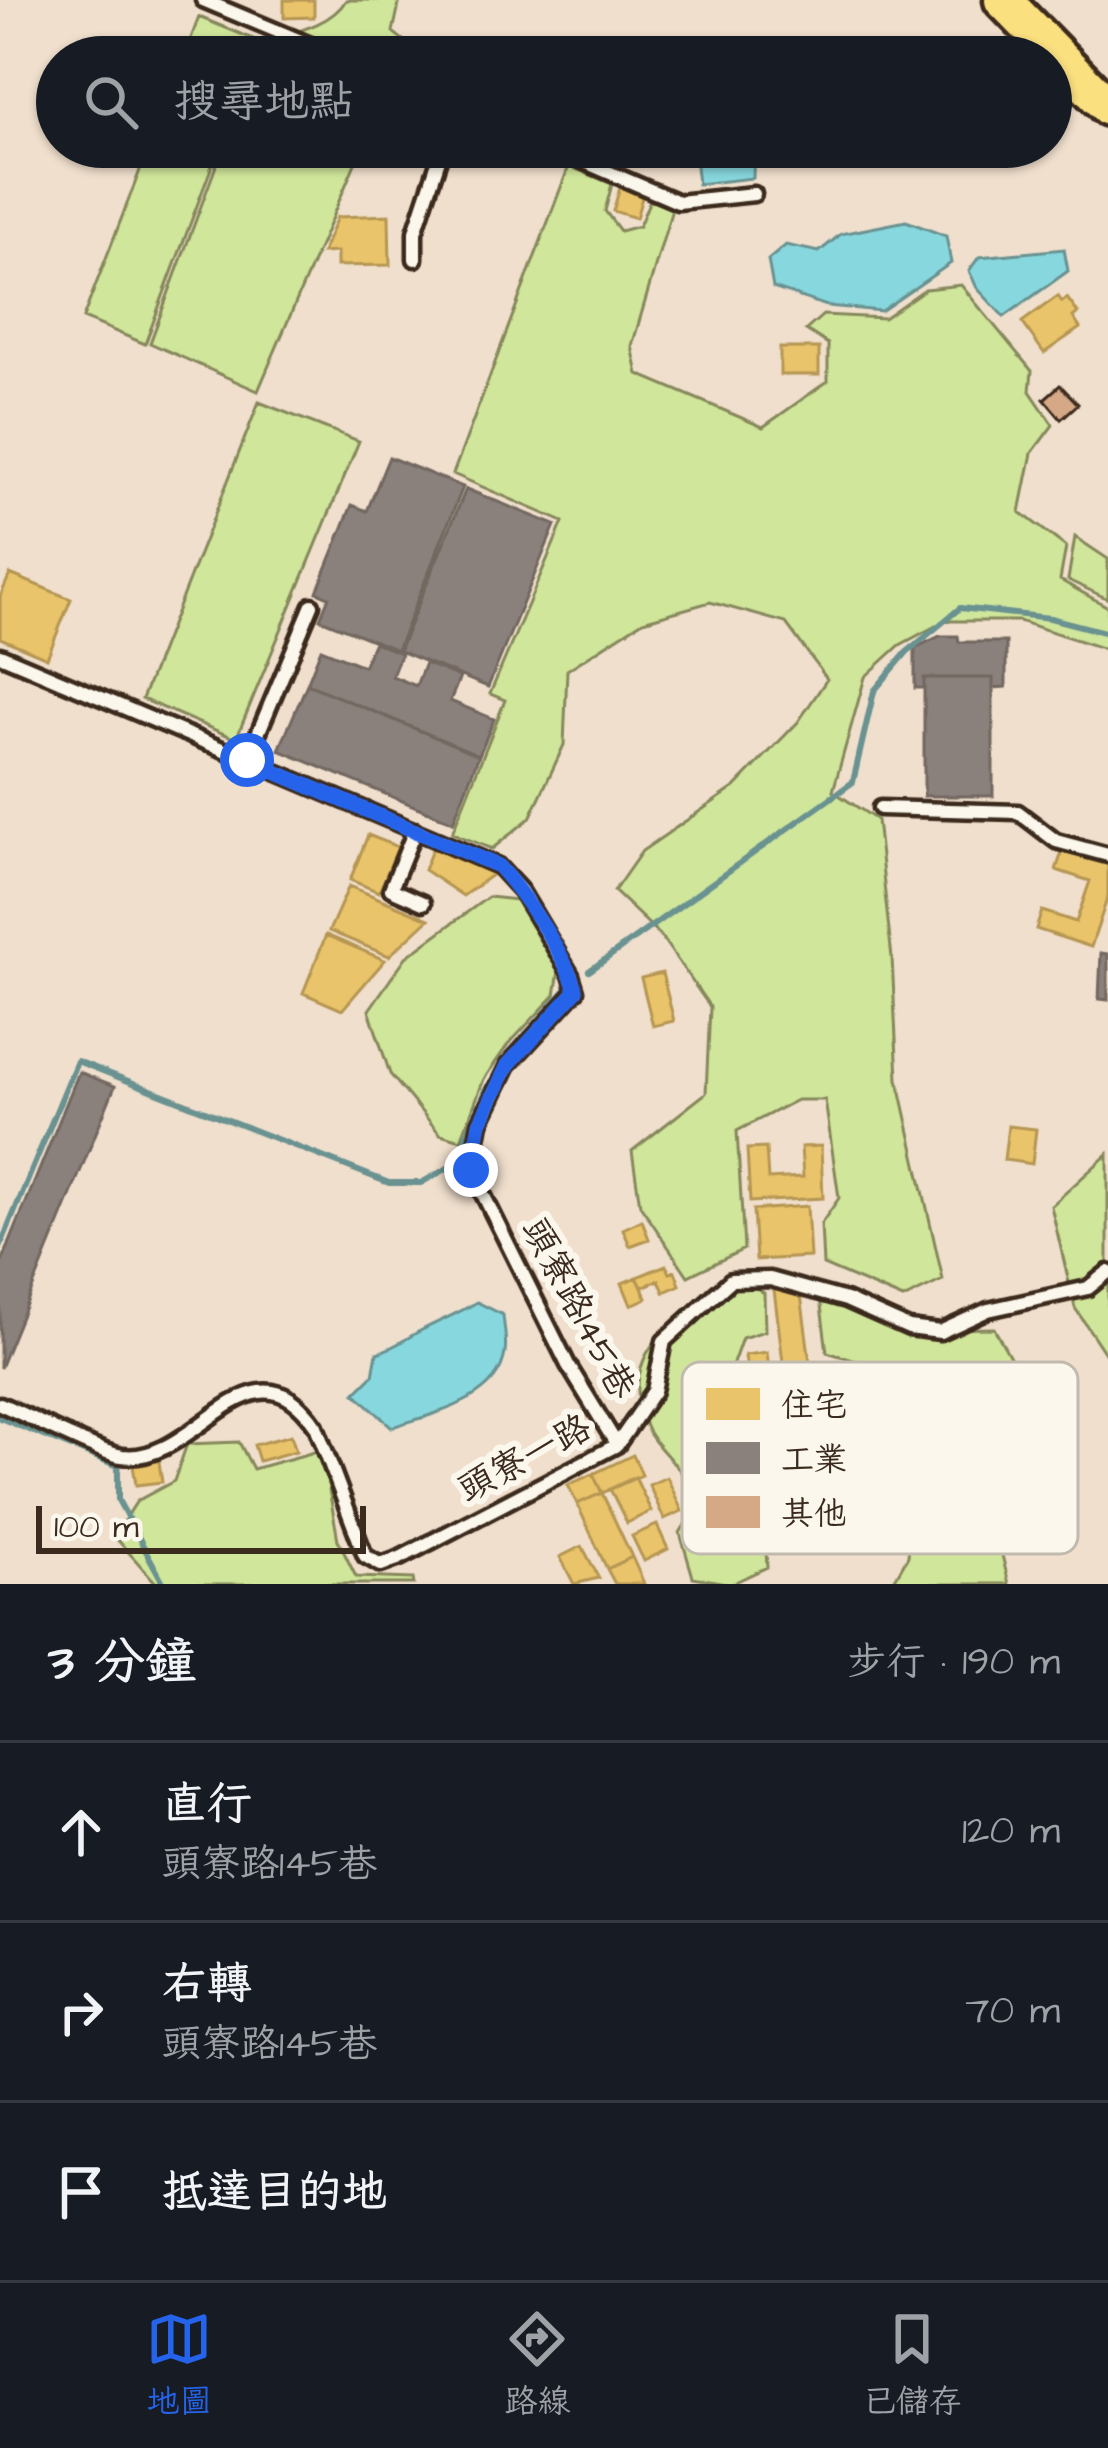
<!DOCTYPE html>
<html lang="zh-TW">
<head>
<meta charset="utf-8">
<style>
  body { margin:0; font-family:"Architects Daughter","LXGW WenKai TC",sans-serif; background:#242831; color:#f1f3f6 }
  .scale { position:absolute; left:36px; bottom:30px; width:330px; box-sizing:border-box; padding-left:12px; border:6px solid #3b2a1e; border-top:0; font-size:33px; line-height:42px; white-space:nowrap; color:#3b2a1e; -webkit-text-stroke:9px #fbf7ec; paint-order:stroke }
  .stop { position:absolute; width:36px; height:36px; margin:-27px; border:9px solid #2563eb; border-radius:50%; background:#fff }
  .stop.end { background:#2563eb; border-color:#fff; box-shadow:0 3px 12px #0008 }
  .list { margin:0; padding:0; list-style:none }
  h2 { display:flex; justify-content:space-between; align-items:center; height:156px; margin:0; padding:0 48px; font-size:51px }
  h2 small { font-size:39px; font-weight:400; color:#9ea1a6 }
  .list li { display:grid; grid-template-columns:78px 1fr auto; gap:36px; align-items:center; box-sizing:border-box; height:180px; padding:0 48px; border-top:3px solid #363941 }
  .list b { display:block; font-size:45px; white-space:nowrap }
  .list p { margin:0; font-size:39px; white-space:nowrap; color:#9ea1a6 }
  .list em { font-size:39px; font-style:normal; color:#9ea1a6 }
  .icon { flex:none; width:66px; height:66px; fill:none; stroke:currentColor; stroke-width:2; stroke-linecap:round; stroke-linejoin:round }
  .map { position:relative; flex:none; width:1108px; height:1584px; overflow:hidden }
  .search { position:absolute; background:#171b24; box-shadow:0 3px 9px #0004; left:36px; right:36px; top:36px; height:132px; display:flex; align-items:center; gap:30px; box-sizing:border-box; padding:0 42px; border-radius:66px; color:#9ea1a6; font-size:45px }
  .sheet { height:696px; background:#171b24 }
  nav { display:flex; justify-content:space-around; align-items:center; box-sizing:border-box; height:168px; border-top:3px solid #363941; background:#171b24; font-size:33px; color:#9ea1a6 }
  nav a { display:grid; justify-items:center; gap:6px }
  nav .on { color:#2563eb }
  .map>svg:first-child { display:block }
</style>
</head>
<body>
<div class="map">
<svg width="1108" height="1584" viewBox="0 0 1108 1584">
  <rect width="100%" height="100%" fill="#f0dfcd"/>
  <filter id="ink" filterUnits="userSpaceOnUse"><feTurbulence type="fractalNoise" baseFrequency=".00833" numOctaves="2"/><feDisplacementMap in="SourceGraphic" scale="24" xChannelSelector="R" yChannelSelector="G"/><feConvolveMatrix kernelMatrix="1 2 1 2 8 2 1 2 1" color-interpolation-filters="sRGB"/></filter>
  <g filter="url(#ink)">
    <path fill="#d0e69b" stroke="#86885c" stroke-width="3" d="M 346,0 L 400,0 L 393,32 L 424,57 L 257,57 L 262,42 C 290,33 331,26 346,0 Z
      M 199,17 L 258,41 L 252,57 L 184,57 Z
      M 149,147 L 219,147 L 145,344 L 83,318 Z
      M 223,147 L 362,147 L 258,391 L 150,343 Z
      M 569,166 L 612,184 L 605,211 L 620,231 L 639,226 L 650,200 L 672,209 L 632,346 L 638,374 L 763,427 L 828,381 L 828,344 L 806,330 L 823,315 L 884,318 L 925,289 L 961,285 L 1032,371 L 1030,391 L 1053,425 L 1032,453 L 1020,512 L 1066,547 L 1060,580 L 1108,607 L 1108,650 L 1019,621 L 945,621 L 900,645 L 865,677 L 833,791 L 877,820 L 892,958 L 898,1079 L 943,1280 L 903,1299 L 823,1265 L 821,1224 L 839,1198 L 825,1100 L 797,1100 L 737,1131 L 744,1249 L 688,1276 L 640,1205 L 632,1151 L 706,1093 L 710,1007 L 660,935 L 614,891 L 642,851 L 735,787 L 798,722 L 827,679 L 786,623 L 710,602 L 643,621 L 567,670 L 564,745 L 530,818 L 492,849 L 452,833 L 505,700 L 490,694 L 563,522 L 453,474 Z
      M 259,402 L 359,441 L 236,739 L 142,699 Z
      M 1075,537 L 1108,559 L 1108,599 L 1068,580 Z
      M 488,897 L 517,900 L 559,971 L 555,995 L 507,1046 L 484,1079 L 461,1140 L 440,1134 L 390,1074 L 369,1010 L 406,957 Z
      M 1108,1154 L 1108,1358 L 1075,1308 L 1051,1206 Z
      M 748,1282 L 764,1293 L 765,1331 L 742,1338 L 730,1372 L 762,1406 L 756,1453 L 834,1450 L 860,1415 L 873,1366 L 827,1352 L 820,1298 L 897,1330 L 994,1328 L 1010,1357 L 1005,1418 L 983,1476 L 1009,1584 L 892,1584 L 908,1556 L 912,1514 L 771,1499 L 764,1517 L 767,1567 L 731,1584 L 693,1577 L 680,1533 C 684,1526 692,1515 693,1508 C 697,1474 659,1455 647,1429 C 612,1347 685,1309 748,1282 Z
      M 239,1442 L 253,1469 L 322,1450 L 338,1540 L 356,1577 L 413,1579 L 414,1584 L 157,1584 L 114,1536 L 137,1501 L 174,1481 L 187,1444 Z"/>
    <path fill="#87d8de" stroke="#699291" stroke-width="3" d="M 754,147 L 753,178 L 698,184 L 694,148 Z
      M 906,221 L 946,236 L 951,263 L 881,311 L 827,306 L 773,288 L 768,260 L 786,245 L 819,252 L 841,234 Z
      M 1064,249 L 1068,271 L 1004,317 L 977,288 L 969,271 L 979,257 Z
      M 477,1302 L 503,1315 C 504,1327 507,1341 505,1353 C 498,1401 432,1414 392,1427 L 355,1393 L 373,1375 L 377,1353 C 396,1347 406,1338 422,1330 C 441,1320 459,1313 477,1302 Z"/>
    <path fill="#e9c46a" stroke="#b59653" stroke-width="3" d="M 284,0 L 314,0 L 314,17 L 284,18 Z
      M 621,184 L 644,191 L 636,218 L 613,211 Z
      M 389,215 L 390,265 L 337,266 L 337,252 L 322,253 L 337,217 Z
      M 1058,296 L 1062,302 L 1067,298 L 1078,313 L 1073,317 L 1080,328 L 1044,353 L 1022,322 Z
      M 780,348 L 819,348 L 819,375 L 780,375 Z
      M 10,574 L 71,599 L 47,658 L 0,638 L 0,597 Z
      M 368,835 L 398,847 L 379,892 L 350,880 Z
      M 1066,840 L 1108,854 L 1108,896 L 1091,947 L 1036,929 L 1042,911 L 1076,922 L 1090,881 L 1056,870 Z
      M 433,847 L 493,874 L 463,896 L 424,870 Z
      M 349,886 L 429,919 L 389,956 L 329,931 Z
      M 326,935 L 385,960 L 342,1010 L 303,993 Z
      M 662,973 L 674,1021 L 653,1026 L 641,978 Z
      M 1008,1126 L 1036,1129 L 1032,1164 L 1004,1160 Z
      M 821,1146 L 823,1198 L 750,1202 L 747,1149 L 766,1148 L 768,1179 L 803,1177 L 801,1147 Z
      M 807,1206 L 810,1257 L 756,1260 L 753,1210 Z
      M 642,1220 L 649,1239 L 630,1246 L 623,1229 Z
      M 666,1265 L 670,1273 L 675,1271 L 680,1285 L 664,1292 L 659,1280 L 642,1287 L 637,1277 Z
      M 637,1277 L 647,1298 L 631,1305 L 622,1283 Z
      M 800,1287 L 816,1407 L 803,1409 L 799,1384 L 786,1386 L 774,1290 Z
      M 767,1352 L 770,1377 L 748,1380 L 745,1355 Z
      M 291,1435 L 296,1451 L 259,1461 L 254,1445 Z
      M 158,1455 L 162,1482 L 136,1485 L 132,1459 Z
      M 633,1455 L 642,1475 L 602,1493 L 593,1474 Z
      M 593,1474 L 602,1493 L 577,1504 L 568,1485 Z
      M 635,1477 L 651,1511 L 627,1523 L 610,1489 Z
      M 667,1477 L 682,1511 L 664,1519 L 649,1485 Z
      M 602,1493 L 632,1557 L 607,1569 L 577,1504 Z
      M 657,1525 L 668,1549 L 644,1561 L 632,1536 Z
      M 582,1546 L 599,1578 L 574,1584 L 560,1557 Z
      M 632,1557 L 644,1584 L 615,1584 L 607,1569 Z"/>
    <path fill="#8a817c" stroke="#726760" stroke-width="3" d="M 389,457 L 463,487 L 397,650 L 320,619 L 329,597 L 317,592 L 352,505 L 367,511 Z
      M 466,489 L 555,525 L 488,687 L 399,651 Z
      M 940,636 L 958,636 L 959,642 L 1006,642 L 1006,687 L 993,688 L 993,678 L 924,678 L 924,688 L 915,688 L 915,648 Z
      M 374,642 L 401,653 L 392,676 L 416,686 L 425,663 L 460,677 L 450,701 L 494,719 L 479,755 L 307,684 L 321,649 L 363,666 Z
      M 924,678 L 993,678 L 993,796 L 924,796 Z
      M 307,684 L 479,755 L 453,822 L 279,750 Z
      M 1101,953 L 1108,954 L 1108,1000 L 1099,999 Z
      M 79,1072 L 115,1086 L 0,1368 L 0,1267 Z"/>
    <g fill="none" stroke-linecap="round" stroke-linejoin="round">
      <path stroke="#699291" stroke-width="6" d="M 589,971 L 853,782 L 874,691 L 907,652 L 960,608 L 1050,618 L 1108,633
        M 0,1247 L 77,1061 L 389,1183 L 421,1183 L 455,1164 L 487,1088 L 510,1052 L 569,986
        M 0,1418 L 118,1466 L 118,1500 L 164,1584"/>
    </g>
    <path fill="#d5a886" stroke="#3b2a1e" stroke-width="3" d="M 1060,385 L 1078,404 L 1061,419 L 1044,399 Z"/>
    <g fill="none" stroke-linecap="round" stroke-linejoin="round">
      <defs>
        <path id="lane" d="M 203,0 L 339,57
          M 550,147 L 678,202 L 754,194
          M 415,259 L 415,232 L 443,147
          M 0,655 L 498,866 L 521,891 L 571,975 L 576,991 L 508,1065 L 480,1123 L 471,1170 L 568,1365 L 617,1445
          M 247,760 L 312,605
          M 880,808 L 1018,812 L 1056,841 L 1108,855
          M 415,830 L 391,889 L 423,903
          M 0,1404 C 28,1416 97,1452 122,1456 C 196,1466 251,1330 316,1426 L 365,1556 L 381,1565 L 400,1558 L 617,1445 L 654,1391 L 664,1341 L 731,1280 L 770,1279 L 846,1300 L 909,1328 L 940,1332 L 988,1310 L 1088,1288 L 1108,1272"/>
        <path id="primary" d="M 1003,0 L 1108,107"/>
      </defs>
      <use href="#lane" stroke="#3b2a1e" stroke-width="21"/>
      <use href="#primary" stroke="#3b2a1e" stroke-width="45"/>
      <use href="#lane" stroke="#fbf7ec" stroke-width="12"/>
      <use href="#primary" stroke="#fbe080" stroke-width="36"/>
    </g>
  </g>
  <g fill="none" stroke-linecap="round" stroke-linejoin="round" filter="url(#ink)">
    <path stroke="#2563eb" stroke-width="15" d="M 247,760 L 498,866 C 523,893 566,956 576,991 L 508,1065 L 480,1123 L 471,1170"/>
  </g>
  <g text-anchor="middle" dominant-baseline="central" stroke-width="12" stroke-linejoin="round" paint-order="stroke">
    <g font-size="36" fill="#3b2a1e" stroke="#fbf7ec">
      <text transform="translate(578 1309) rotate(62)">頭寮路145巷</text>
      <text transform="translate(525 1459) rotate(-28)">頭寮一路</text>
    </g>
  </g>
  <rect x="682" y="1362" width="396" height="192" rx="18" fill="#fbf7ec" stroke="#c1baae" stroke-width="3"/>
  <rect x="706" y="1388" width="54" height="32" fill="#e9c46a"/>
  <rect x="706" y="1442" width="54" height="32" fill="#8a817c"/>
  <rect x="706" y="1496" width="54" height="32" fill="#d5a886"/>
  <g font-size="33" fill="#3b2a1e">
    <text x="781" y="1416">住宅</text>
    <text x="781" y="1470">工業</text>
    <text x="781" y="1524">其他</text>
  </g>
</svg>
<div class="scale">100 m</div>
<div class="stop" style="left:247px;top:760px"></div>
<div class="stop end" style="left:471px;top:1170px"></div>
<div class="search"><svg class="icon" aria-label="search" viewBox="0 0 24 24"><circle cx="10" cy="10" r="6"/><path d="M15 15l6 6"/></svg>搜尋地點</div>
</div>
<section class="sheet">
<h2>3 分鐘<small>步行 · 190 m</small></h2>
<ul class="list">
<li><svg class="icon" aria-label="ahead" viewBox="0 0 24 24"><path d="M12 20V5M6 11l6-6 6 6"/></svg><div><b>直行</b><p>頭寮路145巷</p></div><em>120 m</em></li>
<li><svg class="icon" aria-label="right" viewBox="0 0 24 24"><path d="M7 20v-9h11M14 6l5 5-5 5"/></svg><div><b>右轉</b><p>頭寮路145巷</p></div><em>70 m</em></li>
<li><svg class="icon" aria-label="arrive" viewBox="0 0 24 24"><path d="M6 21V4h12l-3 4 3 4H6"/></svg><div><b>抵達目的地</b></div></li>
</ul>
</section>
<nav>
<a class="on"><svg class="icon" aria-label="map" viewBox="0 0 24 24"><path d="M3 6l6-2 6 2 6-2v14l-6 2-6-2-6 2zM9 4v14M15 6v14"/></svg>地圖</a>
<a><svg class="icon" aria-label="directions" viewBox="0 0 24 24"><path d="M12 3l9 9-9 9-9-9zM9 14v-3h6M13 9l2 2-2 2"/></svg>路線</a>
<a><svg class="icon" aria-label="saved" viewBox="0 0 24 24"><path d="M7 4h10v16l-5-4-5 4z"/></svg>已儲存</a>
</nav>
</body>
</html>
